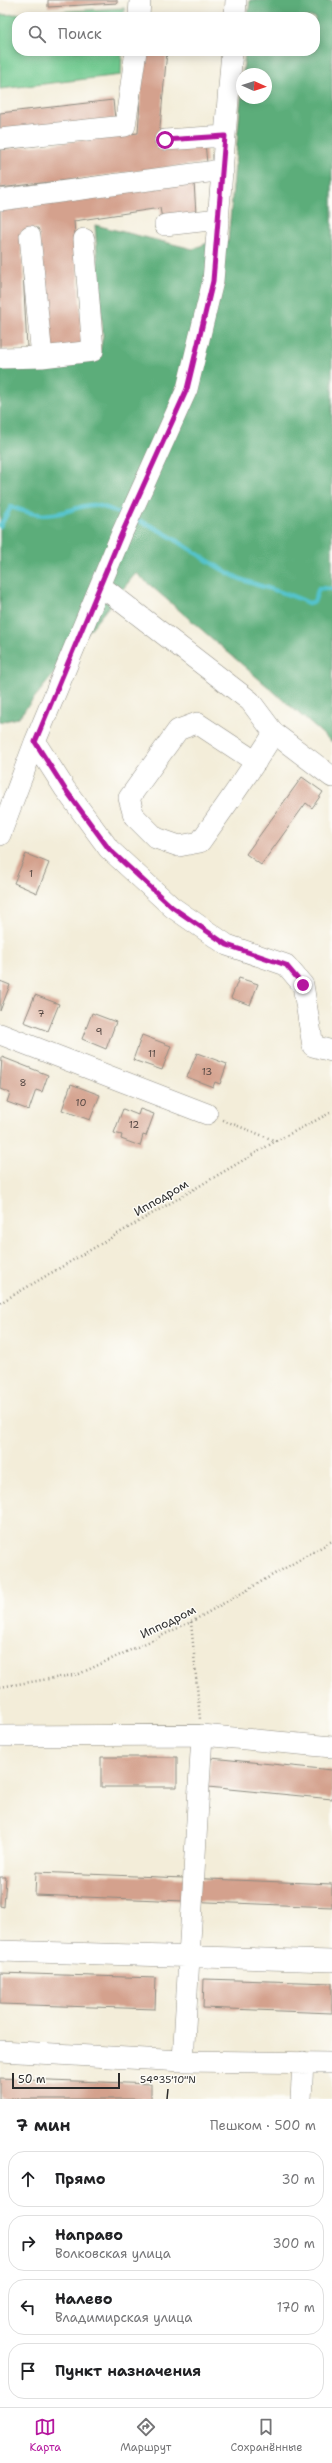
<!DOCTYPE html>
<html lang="ru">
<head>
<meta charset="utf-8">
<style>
  body { margin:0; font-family:"Shantell Sans",sans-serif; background:#f2f2f2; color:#202124 }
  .compass { position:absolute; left:236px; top:68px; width:36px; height:36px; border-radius:50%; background:#fff; box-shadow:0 2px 10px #0003; rotate:93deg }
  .scale { position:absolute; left:12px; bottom:10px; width:108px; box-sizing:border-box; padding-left:4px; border:2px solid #2b2b2b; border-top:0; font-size:11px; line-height:14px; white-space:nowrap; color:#2b2b2b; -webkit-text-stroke:3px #fdfcf7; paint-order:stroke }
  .stop { position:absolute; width:12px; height:12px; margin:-9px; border:3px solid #b5179e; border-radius:50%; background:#fff }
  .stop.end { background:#b5179e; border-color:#fff; box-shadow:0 1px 4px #0008 }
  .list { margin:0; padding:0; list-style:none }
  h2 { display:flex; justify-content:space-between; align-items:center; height:52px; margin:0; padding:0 16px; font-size:17px }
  h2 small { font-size:13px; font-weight:400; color:#757577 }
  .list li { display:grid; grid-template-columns:26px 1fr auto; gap:12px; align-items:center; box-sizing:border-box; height:56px; margin:0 8px 8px; padding:0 8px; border:1px solid #e0e0e0; border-radius:16px }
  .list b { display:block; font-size:15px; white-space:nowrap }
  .list p { margin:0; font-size:13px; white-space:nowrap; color:#757577 }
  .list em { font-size:13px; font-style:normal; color:#757577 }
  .icon { flex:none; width:22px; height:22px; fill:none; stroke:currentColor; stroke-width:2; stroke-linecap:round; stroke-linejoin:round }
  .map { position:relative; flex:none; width:332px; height:2099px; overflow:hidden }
  .search { position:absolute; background:#fff; box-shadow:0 2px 10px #0003; left:12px; right:12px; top:12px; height:44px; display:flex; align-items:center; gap:10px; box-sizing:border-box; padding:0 14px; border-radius:16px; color:#757577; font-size:15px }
  .sheet { height:308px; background:#fff }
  nav { display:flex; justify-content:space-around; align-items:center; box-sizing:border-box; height:56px; border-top:1px solid #e0e0e0; background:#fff; font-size:11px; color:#757577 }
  nav a { display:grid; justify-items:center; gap:2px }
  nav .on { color:#b5179e }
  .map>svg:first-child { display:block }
</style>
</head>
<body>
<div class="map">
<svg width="332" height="2099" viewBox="0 0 332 2099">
  <rect width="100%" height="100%" fill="#fdfcf7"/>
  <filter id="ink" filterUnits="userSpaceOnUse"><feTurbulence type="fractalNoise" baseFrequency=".025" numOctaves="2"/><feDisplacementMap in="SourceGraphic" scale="8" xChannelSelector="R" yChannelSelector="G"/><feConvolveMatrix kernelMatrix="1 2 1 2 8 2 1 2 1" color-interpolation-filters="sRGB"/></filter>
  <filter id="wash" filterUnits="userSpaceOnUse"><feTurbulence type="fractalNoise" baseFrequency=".012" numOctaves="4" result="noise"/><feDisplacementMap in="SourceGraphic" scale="16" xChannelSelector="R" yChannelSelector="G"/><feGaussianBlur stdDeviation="0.9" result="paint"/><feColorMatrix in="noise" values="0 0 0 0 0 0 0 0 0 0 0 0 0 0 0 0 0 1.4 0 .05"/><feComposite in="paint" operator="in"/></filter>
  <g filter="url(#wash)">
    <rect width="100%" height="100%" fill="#f3edd9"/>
    <path fill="#70c98f" stroke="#4e7a5d" d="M 124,8 L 124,17 L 17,17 L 17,51 L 122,51 L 121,75 L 0,89 L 0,15 Z"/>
    <path fill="#5cad7a" stroke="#446c52" d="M 250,0 L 332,0 L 332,742 L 136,573 L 18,718 L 0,722 L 0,366 L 99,357 L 103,335 L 95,225 L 193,249 L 212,241 L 228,242 L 242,87 L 242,98 L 266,98 L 266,74 L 243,74 L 245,51 L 315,51 L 315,17 L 248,17 Z"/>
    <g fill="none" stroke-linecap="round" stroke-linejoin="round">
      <path stroke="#55c3cc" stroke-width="4.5" d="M 134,519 C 172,532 202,561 238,578 C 261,588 286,591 308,603 L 314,602 L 319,588 L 332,589
        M 0,526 L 11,507 C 35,515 45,518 71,510 C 79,507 85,505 94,505 C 103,505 115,512 123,515"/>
    </g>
    <g id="blocks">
      <path fill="#d4a18d" d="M 48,0 L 117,0 L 117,3 L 48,7 Z
        M 143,51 L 167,51 L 158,149 L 205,143 L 207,163 L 0,188 L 0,150 L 138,133 Z
        M 113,100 L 115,119 L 0,132 L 0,113 Z
        M 194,182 L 196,214 L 162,219 L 160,208 L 74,221 L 83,346 L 49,350 L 38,228 L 21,232 L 27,348 L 0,349 L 0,207 Z
        M 302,777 L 323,792 L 312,808 L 306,803 L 261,865 L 246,854 Z
        M 26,854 L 49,863 L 37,893 L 14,883 Z
        M 239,978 L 258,984 L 250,1005 L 231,998 Z
        M 0,981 L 10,985 L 0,1011 Z
        M 35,995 L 59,1004 L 48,1031 L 24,1022 Z
        M 92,1013 L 116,1022 L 106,1049 L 82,1039 Z
        M 142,1035 L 171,1046 L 162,1070 L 133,1060 Z
        M 197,1053 L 227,1064 L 220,1084 L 215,1082 L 213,1087 L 187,1077 Z
        M 2,1057 L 48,1075 L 42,1092 L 36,1090 L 29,1110 L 7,1102 L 10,1093 L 0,1089 Z
        M 71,1084 L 100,1095 L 90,1120 L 62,1110 Z
        M 123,1109 L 138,1115 L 140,1109 L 154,1114 L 146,1136 L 143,1135 L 140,1146 L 121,1139 L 122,1135 L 114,1133 Z
        M 101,1757 L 177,1757 L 177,1787 L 101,1787 Z
        M 211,1758 L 332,1770 L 332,1799 L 208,1787 Z
        M 36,1872 L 332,1884 L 332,1907 L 35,1895 Z
        M 0,1877 L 6,1877 L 4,1907 L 0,1906 Z
        M 0,1973 L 156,1978 L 155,2009 L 0,2004 Z
        M 204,1979 L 332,1983 L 332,2013 L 203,2008 Z
        M 0,2078 L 151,2084 L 151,2099 L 0,2099 Z"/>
    </g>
  </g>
  <g filter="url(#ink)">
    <use href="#blocks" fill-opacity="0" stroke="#8f8c82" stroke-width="1"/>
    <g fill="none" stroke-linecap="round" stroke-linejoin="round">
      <defs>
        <path id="minor" d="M 139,17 L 140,0
          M 235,17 L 236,0
          M 0,139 L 125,126 L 136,51
          M 165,140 L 225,136
          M 0,200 L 223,170
          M 165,225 L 219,219
          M 42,357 L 93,351 L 84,239
          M 0,358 L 42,357 L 30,236
          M 101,586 L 250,701 L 274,733 C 251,770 226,806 200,842 L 179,846 L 156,838 L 134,816 L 129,798 L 178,730 L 197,723 L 256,762
          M 274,733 L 332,777
          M 35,742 L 65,789 L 109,849 L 172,907 L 227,945 L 286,965 L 303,985 L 313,1046 L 332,1051
          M 0,835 L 35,742 L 122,533 L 187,389 L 213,281 L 232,51
          M 0,1034 L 207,1114
          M 0,1736 L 202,1735 L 332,1747
          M 0,1951 L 332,1961
          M 0,2051 L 183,2061 L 332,2063
          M 183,2061 L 202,1735
          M 301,2099 L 303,2062"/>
      </defs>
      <use href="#minor" stroke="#8f8c82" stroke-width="22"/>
      <path stroke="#8f8c82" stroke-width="2.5" stroke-dasharray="1 3" stroke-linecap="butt" d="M 223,1120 L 276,1141
        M 0,1303 L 276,1141 L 332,1112
        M 191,1622 L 200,1719
        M 0,1687 L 79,1674 L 191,1622 L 332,1541"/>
      <use href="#minor" stroke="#fff" stroke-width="21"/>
    </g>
  </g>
  <g fill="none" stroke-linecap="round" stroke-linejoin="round" filter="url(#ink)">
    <path stroke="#b5179e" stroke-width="5" d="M 165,140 L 225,136 L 213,281 L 187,389 L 122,533 L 35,742 L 65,789 L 109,849 L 172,907 L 227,945 L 286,965 L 303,985"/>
  </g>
  <path fill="none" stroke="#2b2b2b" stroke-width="1.5" d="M 167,2099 L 168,2089"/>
  <g text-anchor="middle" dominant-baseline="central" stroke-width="3" stroke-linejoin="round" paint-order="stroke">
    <g font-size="10" fill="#554844">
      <text x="31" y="873">1</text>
      <text x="41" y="1013">7</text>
      <text x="99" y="1031">9</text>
      <text x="152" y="1053">11</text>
      <text x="207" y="1071">13</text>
      <text x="23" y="1082">8</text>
      <text x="81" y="1102">10</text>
      <text x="134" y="1124">12</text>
    </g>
    <g font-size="12" fill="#2b2b2b" stroke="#fdfcf7">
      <text transform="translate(161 1198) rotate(-30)">Ипподром</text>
      <text transform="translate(168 1622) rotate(-26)">Ипподром</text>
    </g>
  </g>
  <g font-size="10" text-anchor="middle" fill="#2b2b2b" stroke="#fdfcf7" stroke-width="3" stroke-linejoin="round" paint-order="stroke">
    <text x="168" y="2083">54°35'10"N</text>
  </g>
</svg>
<svg class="compass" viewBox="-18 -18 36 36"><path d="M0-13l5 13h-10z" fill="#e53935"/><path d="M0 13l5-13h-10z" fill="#757577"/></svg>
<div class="scale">50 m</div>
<div class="stop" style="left:165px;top:140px"></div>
<div class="stop end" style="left:303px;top:985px"></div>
<div class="search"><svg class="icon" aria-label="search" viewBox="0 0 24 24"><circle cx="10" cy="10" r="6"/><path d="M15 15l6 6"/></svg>Поиск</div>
</div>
<section class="sheet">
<h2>7 мин<small>Пешком · 500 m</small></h2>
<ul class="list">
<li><svg class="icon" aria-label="ahead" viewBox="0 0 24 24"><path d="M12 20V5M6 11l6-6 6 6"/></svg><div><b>Прямо</b></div><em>30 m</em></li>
<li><svg class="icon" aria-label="right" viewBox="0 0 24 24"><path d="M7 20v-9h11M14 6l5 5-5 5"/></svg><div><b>Направо</b><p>Волковская улица</p></div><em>300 m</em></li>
<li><svg class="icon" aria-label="left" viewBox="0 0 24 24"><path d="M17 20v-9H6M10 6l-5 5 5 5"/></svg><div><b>Налево</b><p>Владимирская улица</p></div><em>170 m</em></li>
<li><svg class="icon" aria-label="arrive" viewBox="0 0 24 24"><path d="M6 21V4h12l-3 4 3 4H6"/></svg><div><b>Пункт назначения</b></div></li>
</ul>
</section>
<nav>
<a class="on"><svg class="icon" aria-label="map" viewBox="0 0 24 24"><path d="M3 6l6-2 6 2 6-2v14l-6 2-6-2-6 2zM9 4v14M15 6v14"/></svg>Карта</a>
<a><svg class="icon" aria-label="directions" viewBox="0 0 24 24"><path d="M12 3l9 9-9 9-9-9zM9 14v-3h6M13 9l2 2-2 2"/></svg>Маршрут</a>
<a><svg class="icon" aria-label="saved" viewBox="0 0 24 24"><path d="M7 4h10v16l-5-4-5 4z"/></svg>Сохранённые</a>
</nav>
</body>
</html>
